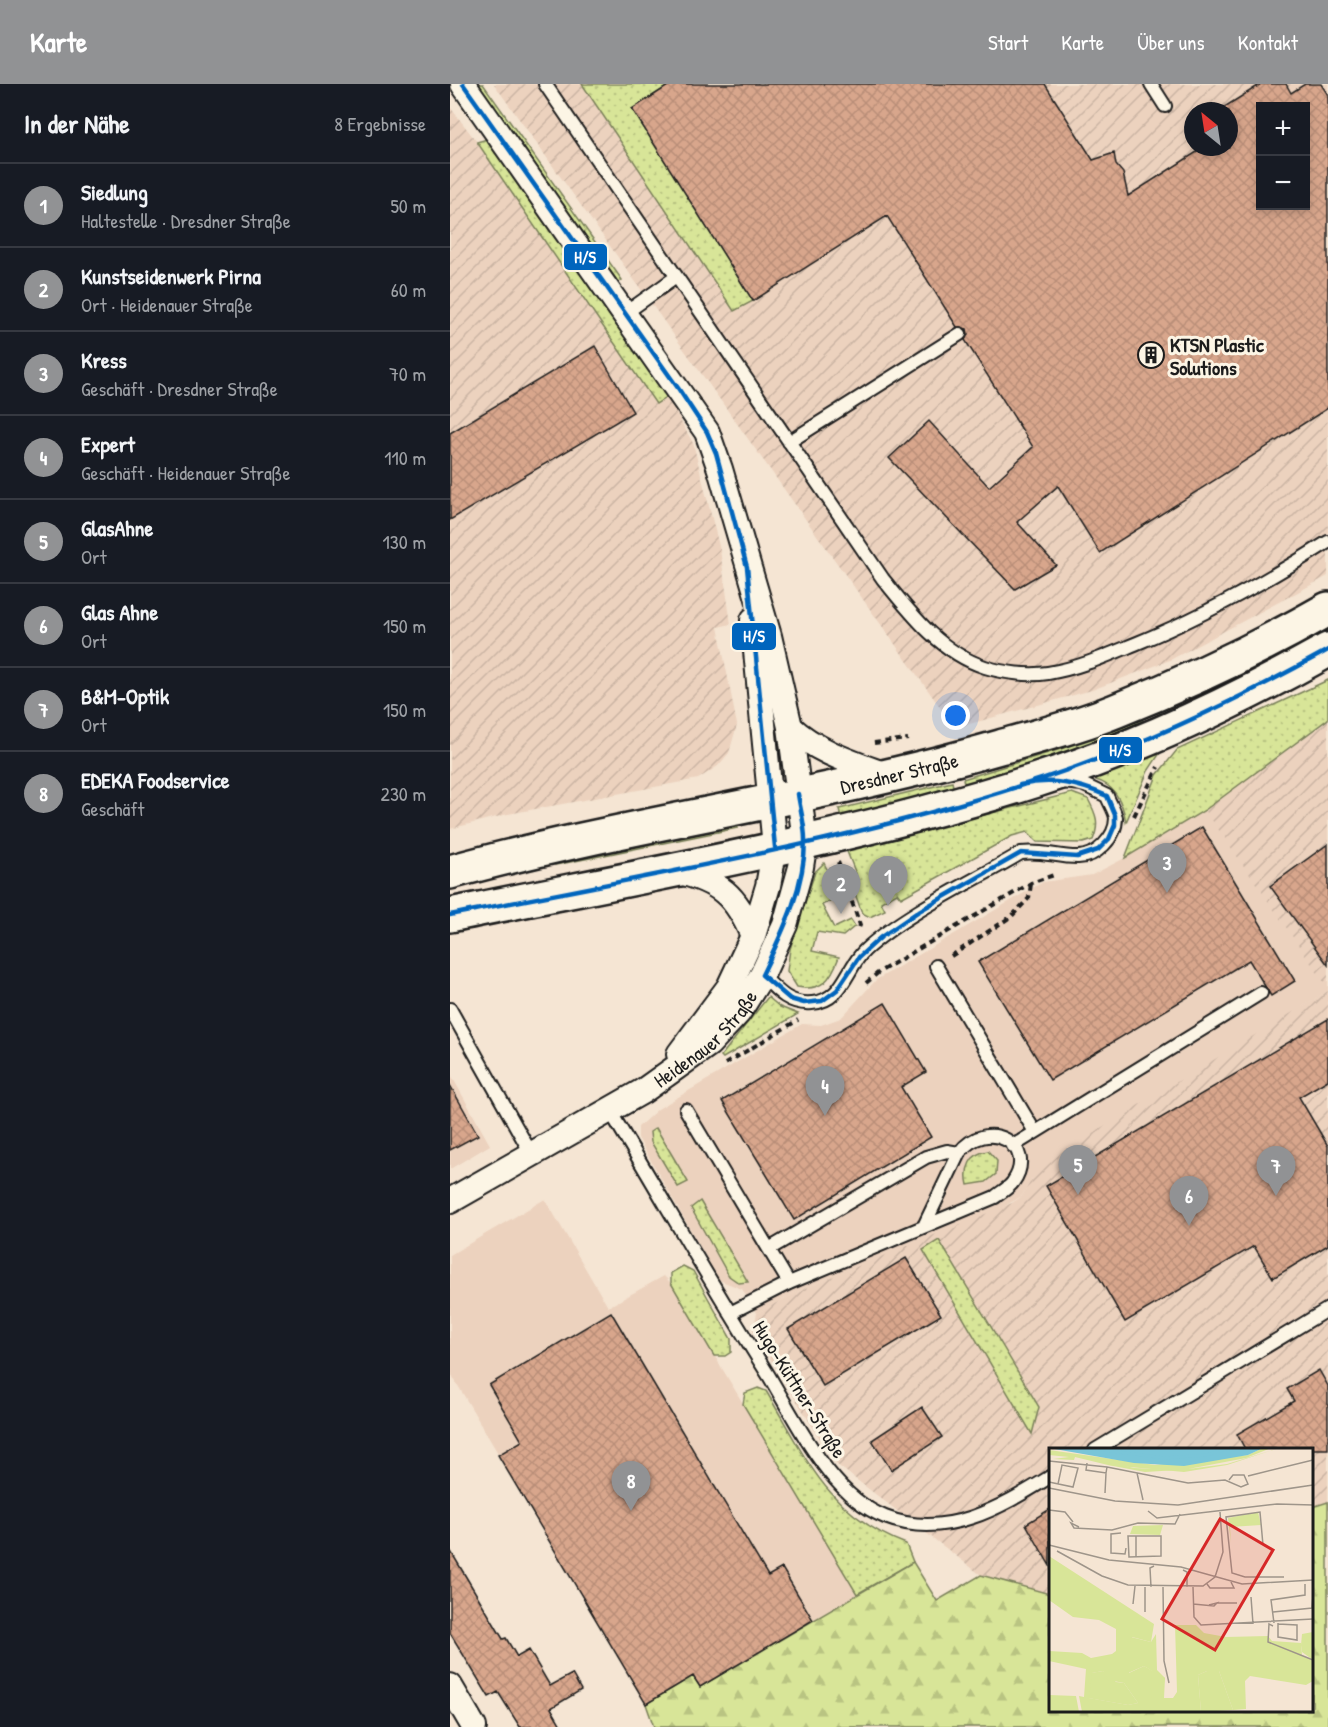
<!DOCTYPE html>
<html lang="de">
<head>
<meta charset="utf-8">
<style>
  body { margin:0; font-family:"Patrick Hand",sans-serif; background:#242831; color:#f1f3f6 }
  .controls { position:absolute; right:18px; top:18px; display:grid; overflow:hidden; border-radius:0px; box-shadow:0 3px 9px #0003 }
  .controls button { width:54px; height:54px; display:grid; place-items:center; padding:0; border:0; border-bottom:2px solid #363941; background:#171b24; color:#f1f3f6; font:30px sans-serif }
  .compass { position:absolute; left:734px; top:18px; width:54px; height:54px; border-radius:50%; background:#171b24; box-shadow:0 3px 9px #0003; rotate:330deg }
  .you { position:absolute; left:506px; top:632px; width:21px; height:21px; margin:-15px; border:4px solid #fff; border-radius:50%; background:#1a73e8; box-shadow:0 0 0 9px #1a73e833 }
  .badge { display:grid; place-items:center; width:39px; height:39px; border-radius:50%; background:#919294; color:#fff; font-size:20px; font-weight:700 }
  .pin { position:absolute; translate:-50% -50px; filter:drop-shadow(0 2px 3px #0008) }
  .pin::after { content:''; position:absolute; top:32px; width:21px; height:18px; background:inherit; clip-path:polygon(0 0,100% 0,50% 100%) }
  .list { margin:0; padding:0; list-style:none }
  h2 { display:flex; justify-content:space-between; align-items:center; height:78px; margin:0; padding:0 24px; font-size:26px }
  h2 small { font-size:20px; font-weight:400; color:#9ea1a6 }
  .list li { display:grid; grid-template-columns:39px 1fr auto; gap:18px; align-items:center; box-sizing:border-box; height:84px; padding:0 24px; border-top:2px solid #363941 }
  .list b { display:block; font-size:22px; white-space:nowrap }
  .list p { margin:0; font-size:20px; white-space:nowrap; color:#9ea1a6 }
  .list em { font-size:20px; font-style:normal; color:#9ea1a6 }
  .map { position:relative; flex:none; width:878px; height:1643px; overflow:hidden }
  header { display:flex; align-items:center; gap:36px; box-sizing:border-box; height:84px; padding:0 30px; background:#919294; color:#fff }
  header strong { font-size:28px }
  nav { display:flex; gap:33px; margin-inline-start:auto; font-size:21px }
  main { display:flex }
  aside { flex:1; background:#171b24 }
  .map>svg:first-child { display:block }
</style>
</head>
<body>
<header>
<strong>Karte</strong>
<nav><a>Start</a><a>Karte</a><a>Über uns</a><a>Kontakt</a></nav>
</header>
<main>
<aside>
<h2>In der Nähe<small>8 Ergebnisse</small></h2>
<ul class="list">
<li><span class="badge">1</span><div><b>Siedlung</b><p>Haltestelle · Dresdner Straße</p></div><em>50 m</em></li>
<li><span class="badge">2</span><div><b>Kunstseidenwerk Pirna</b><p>Ort · Heidenauer Straße</p></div><em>60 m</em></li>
<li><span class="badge">3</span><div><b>Kress</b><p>Geschäft · Dresdner Straße</p></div><em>70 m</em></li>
<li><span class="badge">4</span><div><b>Expert</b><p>Geschäft · Heidenauer Straße</p></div><em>110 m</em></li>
<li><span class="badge">5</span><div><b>GlasAhne</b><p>Ort</p></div><em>130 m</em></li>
<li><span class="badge">6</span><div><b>Glas Ahne</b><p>Ort</p></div><em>150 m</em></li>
<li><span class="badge">7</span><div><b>B&amp;M-Optik</b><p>Ort</p></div><em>150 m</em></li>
<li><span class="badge">8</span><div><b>EDEKA Foodservice</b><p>Geschäft</p></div><em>230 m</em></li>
</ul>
</aside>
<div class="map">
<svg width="878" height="1643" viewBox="0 0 878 1643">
  <defs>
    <pattern id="industrial-furrows" width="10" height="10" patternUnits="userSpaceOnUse" patternTransform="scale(1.5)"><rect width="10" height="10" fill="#ecd2be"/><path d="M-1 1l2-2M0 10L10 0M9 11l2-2" fill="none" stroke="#cab4a3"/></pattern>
    <pattern id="grass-dots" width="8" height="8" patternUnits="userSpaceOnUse" patternTransform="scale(1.5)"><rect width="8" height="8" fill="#d8e598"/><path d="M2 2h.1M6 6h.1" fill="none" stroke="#b9c482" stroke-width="1.8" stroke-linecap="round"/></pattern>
    <pattern id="forest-firs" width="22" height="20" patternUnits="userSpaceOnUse" patternTransform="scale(1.5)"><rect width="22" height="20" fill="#d8e598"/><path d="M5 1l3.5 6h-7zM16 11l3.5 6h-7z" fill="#b9c482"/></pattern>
    <pattern id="building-cross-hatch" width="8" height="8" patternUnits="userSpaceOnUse" patternTransform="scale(1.5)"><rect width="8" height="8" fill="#d8a68c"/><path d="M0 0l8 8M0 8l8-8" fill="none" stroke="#b98e78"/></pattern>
  </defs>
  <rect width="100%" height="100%" fill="#f5e5d3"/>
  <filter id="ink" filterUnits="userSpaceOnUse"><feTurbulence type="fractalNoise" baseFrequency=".0167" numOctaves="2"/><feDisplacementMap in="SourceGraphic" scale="12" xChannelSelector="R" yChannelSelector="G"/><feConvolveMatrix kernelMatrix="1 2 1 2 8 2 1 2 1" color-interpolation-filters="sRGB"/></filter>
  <g filter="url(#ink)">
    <path fill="#ecd2be" d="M 878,635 L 878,907 L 582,1095 L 572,1112 L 543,1129 L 355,1204 L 307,1229 L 292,1205 L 269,1196 L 188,1054 L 188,1043 L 208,1025 L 352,940 L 371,941 L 391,934 L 426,896 L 593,798 L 642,791 L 675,774 L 755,726 Z
      M 0,989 L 40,1061 L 0,1085 Z
      M 95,1115 L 158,1223 L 214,1192 L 221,1199 L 407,1510 L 250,1603 L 243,1592 L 196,1620 L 0,1288 L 0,1171 Z"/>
    <path fill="url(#industrial-furrows)" fill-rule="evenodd" d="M 44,0 L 878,0 L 878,492 L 720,576 L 642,606 L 505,644 ZM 810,22 L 856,22 L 856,122 L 810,122 ZM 743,27 L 779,27 L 779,63 L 743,63 Z
      M 0,23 L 27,58 L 206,319 L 217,313 L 243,359 L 270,466 L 281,540 L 268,543 L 287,641 L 279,669 L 268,682 L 248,695 L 58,730 L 0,745 Z
      M 878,635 L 878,904 L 755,726 Z
      M 878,907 L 878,1418 L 862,1423 L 862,1366 L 600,1366 L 600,1510 L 531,1491 L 386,1380 L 303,1247 L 307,1229 L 355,1204 L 562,1119 L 572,1112 L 582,1095 L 614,1066 Z"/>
    <path fill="url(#grass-dots)" stroke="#7a805a" stroke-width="1.5" d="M 28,0 L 33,0 L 172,196 L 168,198 Z
      M 132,0 L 221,0 L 182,25 L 303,217 L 284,227 Z
      M 37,55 L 196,280 L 217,313 L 206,320 L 27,58 Z
      M 878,596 L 878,635 L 755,726 L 675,774 L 707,691 L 727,666 Z
      M 689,632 L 693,637 L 613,672 L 515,702 L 513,695 L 611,665 Z
      M 716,660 L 698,687 L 676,738 C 673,720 665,701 646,696 L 647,689 Z
      M 502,698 L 504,706 L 391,733 L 389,725 Z
      M 622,709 L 638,715 C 646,730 650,739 643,756 L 633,759 L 587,758 L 577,748 L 562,752 L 451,814 L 447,809 L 431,818 L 435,826 L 420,833 L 412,829 L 399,793 L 406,790 L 396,765 Z
      M 287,737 L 288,744 L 105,781 L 104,773 Z
      M 374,779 L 390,812 L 372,821 L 384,844 L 401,836 L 405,842 L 393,852 L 367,848 L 362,867 L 389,873 C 381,895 372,908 347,903 L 337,887 L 340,865 L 365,788 Z
      M 318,913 L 330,923 L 348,930 L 273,974 L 271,972 Z
      M 206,1044 L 238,1098 L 228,1103 L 201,1058 L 200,1048 Z
      M 538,1067 L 547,1077 L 546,1090 L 536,1098 L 518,1101 C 514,1085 520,1069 538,1067 Z
      M 250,1117 L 298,1198 L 289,1199 L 279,1192 L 241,1124 Z
      M 489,1156 L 589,1323 L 582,1350 L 473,1166 Z
      M 233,1182 L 243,1187 L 281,1255 L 281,1268 L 275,1272 L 264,1272 L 221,1199 L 221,1189 Z
      M 308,1304 L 316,1307 C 357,1375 377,1430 456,1460 L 463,1478 L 407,1510 L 293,1320 L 295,1309 Z"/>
    <path fill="url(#forest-firs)" stroke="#7a805a" stroke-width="1.5" d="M 878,1418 L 878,1643 L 204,1643 L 196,1620 L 243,1592 L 250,1603 L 463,1478 L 487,1517 L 531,1491 L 600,1510 L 600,1626 L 862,1626 L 862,1423 Z"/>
    <path fill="url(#building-cross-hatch)" stroke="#1c1c1c" stroke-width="1.5" fill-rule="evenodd" d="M 221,0 L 595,0 L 643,76 L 664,69 L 666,81 L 673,89 L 678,112 L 747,68 L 744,63 L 779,63 L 779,27 L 768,27 L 811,0 L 836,0 L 841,9 L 855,0 L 871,0 L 878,11 L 878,324 L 650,469 L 608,402 L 567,438 L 606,481 L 565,505 L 439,374 L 479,337 L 539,403 L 583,363 L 515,256 L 518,250 L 517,245 L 507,243 L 437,132 L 303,217 L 182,25 ZM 810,22 L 855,22 L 855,122 L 810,122 Z
      M 145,262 L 183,328 L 0,436 L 0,349 Z
      M 752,743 L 845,897 L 821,912 L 799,876 L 600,996 L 528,878 Z
      M 878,760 L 878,881 L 820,802 Z
      M 435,919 L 476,988 L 451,1003 L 481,1053 L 344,1136 L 272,1017 Z
      M 878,935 L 878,996 L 849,1013 L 878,1062 L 878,1161 L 823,1194 L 804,1162 L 675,1238 L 596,1102 Z
      M 0,1001 L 28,1051 L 0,1066 Z
      M 456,1174 L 491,1231 L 373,1302 L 338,1245 Z
      M 161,1228 L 318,1492 L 332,1484 L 363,1536 L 250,1603 L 243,1592 L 196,1620 L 48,1371 L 72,1357 L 39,1301 Z
      M 869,1286 L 878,1302 L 878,1365 L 795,1365 L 787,1350 L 844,1317 L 837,1305 Z
      M 472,1323 L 492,1353 L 441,1386 L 422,1356 Z
      M 600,1425 L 600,1482 L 576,1440 Z
      M 0,1466 L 53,1555 L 56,1554 L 67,1573 L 79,1566 L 100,1602 L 122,1590 L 131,1606 L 101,1624 L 112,1643 L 70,1643 L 48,1608 L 39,1613 L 0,1549 Z"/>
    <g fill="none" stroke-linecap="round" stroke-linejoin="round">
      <defs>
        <path id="service" d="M 95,0 L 433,495 C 461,530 491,569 535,583 C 554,589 579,592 598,589 C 629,584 656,572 685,560 C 752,533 817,497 878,458
          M 701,0 L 715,22
          M 174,230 L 226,193
          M 339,358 L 510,250
          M 486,882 L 585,1048
          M 312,891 C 327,907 339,921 362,919 C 393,917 396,884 415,866 C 454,830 524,797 571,769 C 591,766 607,773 627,773 C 646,774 666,753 666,734 C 665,727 659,718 657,712 L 632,700 L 612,698
          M 0,925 L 82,1071
          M 236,1026 L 339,1199
          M 160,1027 C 213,1115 264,1205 319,1292 C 338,1324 356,1359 379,1388 C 394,1407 413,1424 435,1433 C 496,1457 551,1423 600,1393
          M 563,1062 L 811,909
          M 319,1165 L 476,1073 L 497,1067 L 509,1069
          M 280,1229 L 339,1199 L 545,1113 C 551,1108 559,1104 563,1098 C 589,1061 537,1032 509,1069 L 475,1140
          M 645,1366 L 878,1225"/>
        <g id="minor">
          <path d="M 340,643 C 367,668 404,679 438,692"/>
          <path d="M 227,787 C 270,798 286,811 303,852"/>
          <path d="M 229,970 L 279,903 L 303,852 L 318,802 L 325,763 L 303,536"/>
          <path id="s1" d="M 0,1117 L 193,1007 L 259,960 L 288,929 L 312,891 L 335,841 L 351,783 L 355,757 L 340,643 L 319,552 L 270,385 L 257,348 L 13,0"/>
          <path d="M 0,1602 L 24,1643"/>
        </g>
        <g id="secondary">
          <path id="s2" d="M 0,788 C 182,738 369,715 550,663 C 589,652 628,642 665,627 C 738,598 810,564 878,525"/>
          <path d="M 0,831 C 196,791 396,757 587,696 C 688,664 785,618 878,566"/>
        </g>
      </defs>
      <use href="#service" stroke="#1c1c1c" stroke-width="16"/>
      <use href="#minor" stroke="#1c1c1c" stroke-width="28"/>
      <use href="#secondary" stroke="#1c1c1c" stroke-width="38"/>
      <path stroke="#1c1c1c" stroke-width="4" stroke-dasharray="6 4.5" stroke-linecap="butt" d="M 424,659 L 458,655
        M 684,732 L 708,683
        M 388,778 L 410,841 L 408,847
        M 501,872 L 562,832 L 579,814 L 581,800
        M 416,899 L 429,888 L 581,799 L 604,791
        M 275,980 L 348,936"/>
      <use href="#service" stroke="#fcf5e5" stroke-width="12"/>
      <use href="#minor" stroke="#fcf5e5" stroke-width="24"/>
      <use href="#secondary" stroke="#fcf5e5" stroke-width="33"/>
      <defs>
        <path id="bus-1" d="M 13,0 L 228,304 L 257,348 L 266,369 L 297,483 L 325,763
          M 0,831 C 209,789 425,755 626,683 C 714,651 797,611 878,566
          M 312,891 L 340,915 L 354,919 L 372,917 L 387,906 L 409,873 L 431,853 L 469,827 L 571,769 L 627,773 L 648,766 L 659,755 L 665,741 L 665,731 L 657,712 C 628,699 601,694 570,701
          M 312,891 C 332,849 355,804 355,756 C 355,740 350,725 348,710"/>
      </defs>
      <use href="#bus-1" stroke="#fcf5e5" stroke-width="9"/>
      <use href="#bus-1" stroke="#0065bd" stroke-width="4.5"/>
    </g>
  </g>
  <defs>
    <symbol id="building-ring" viewBox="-11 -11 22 22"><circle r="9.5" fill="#fcf5e5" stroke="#1c1c1c" stroke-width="1.5"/><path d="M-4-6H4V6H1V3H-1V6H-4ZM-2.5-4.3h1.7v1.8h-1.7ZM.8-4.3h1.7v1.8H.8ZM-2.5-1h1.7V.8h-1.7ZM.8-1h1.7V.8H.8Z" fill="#1c1c1c"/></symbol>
  </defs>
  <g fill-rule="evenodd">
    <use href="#building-ring" x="686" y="256" width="30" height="30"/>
  </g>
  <g text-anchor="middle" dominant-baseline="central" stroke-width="6" stroke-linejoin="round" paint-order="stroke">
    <g font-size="20" font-weight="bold" fill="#1c1c1c" stroke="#fcf5e5" text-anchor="start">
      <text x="720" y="260">KTSN Plastic<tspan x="720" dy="23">Solutions</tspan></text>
    </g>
    <g font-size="20" fill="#1c1c1c" stroke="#fcf5e5">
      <text stroke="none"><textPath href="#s2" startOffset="460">Dresdner Straße</textPath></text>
      <text stroke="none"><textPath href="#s1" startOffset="304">Heidenauer Straße</textPath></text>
      <text transform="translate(350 1305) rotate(58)">Hugo-Küttner-Straße</text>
    </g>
  </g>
  <g transform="translate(599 1364)">
    <rect width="264" height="264" fill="#f5e5d3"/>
    <path d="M 214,0 L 222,0 L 197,10 L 139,21 L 178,16 L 230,0 L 178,17 L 135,24 L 59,17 L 26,9 L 25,12 L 4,11 L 20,9 L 0,7 L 0,2 L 106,17 L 199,7 ZM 209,64 L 212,77 L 181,79 L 182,95 L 179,70 ZM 114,77 L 111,87 L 81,86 L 84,78 ZM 264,184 L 264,212 L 253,204 L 252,197 L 253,186 ZM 54,223 L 67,234 L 75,235 L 89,255 L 79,257 L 39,250 L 42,225 ZM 158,223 L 170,223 L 184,262 L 152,264 L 149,227 Z" fill="#d8e598"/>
    <path d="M 61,14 L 85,20 L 129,22 L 96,24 L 59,17 ZM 0,108 L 105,176 L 102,194 L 83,189 L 80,225 L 95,218 L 116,230 L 115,250 L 124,250 L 128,244 L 126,177 L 147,177 L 155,185 L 177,189 L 219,188 L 223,193 L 252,195 L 253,207 L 264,213 L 264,233 L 257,237 L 201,228 L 196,233 L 197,261 L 184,262 L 170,223 L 158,223 L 149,227 L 152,264 L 33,264 L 30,248 L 35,249 L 37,221 L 0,213 L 0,203 L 33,205 L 42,210 L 63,206 L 67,203 L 67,181 L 50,172 L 24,169 L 0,152 ZM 54,223 L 59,232 L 75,235 L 89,255 L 79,257 L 40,250 L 43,225 ZM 0,247 L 27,248 L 30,264 L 0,263 Z" fill="#d8e598" fill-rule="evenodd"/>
    <path d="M 107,186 L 108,222 L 116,230 L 112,250 L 102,250 L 103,223 L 95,218 L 79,225 L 82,189 L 102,194 Z" fill="#d8e598"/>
    <path d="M 0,0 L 214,0 L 199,7 L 135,18 L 85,15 Z" fill="#79c5d8"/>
    <path fill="none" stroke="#79c5d8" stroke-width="3" d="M 39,0 L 115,10 L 158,7 L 182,0"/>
    <path fill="none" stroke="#9e958a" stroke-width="1.5" d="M 0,13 L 58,19 L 139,35 L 176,32 L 192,39 L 199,36 L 195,27 L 184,27 L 180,32M 38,15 L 37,22 L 57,25 L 58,19M 88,25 L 94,52M 199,28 L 264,12M 0,34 L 24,39 L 29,20 L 13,17 L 9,36M 0,40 L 66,53 L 129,57 L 264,37M 56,45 L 57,25M 0,62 L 16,64 L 24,74M 99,63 L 108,70 L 228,56 L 264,57M 30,79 L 22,75 L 25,80 L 63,82 L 89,75 L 126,76 L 131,66M 72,85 L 62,86 L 62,105 L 76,106 L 77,100M 79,88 L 112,88 L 112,108 L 80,109 ZM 87,88 L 87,109M 0,97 L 60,112 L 132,119 L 193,136 L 264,132M 214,97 L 211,64 L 177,69 L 183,125 L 196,129 L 235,129M 8,103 L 53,128 L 79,137 L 154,138 L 166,129 L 174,104 L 171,64M 134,122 L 138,124 L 138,139M 158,136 L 161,140 L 185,140 L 182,134M 96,139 L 96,164M 102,139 L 101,120 L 105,118M 114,139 L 115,213 L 120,235M 144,139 L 145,169 L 152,177 L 264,171M 202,149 L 204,176M 168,155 L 188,155M 84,156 L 86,138M 144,156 L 165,158 L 168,155 L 160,157M 224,164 L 263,160 L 264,147M 225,175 L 222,152 L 256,147 L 256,136M 229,175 L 229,189 L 248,192 L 248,177 L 229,176M 224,178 L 220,176 L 219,194 L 264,212"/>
    <path fill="#d62828" fill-opacity="0.15" stroke="#d62828" stroke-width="3" d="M 171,71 L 224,102 L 166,202 L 113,171 Z"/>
    <rect width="264" height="264" fill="none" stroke="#1c1c1c" stroke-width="3"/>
  </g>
  <g stroke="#fcf5e5" stroke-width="2">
    <rect x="113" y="159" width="45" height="28" rx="6" fill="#0065bd"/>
    <rect x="281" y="538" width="46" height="29" rx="6" fill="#0065bd"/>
    <rect x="648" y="652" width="45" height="28" rx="6" fill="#0065bd"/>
  </g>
  <g font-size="16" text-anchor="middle" font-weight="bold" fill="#fff">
    <text x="135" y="179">H/S</text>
    <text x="304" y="558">H/S</text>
    <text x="670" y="672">H/S</text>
  </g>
</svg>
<div class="controls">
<button>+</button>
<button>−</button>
</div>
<svg class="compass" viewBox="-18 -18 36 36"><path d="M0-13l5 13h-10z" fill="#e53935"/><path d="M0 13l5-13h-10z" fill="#9ea1a6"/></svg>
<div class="you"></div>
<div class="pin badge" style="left:438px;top:822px">1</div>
<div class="pin badge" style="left:391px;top:830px">2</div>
<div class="pin badge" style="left:717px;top:809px">3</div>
<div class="pin badge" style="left:375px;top:1032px">4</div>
<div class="pin badge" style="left:628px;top:1111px">5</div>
<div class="pin badge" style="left:739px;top:1142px">6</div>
<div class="pin badge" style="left:826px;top:1112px">7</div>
<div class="pin badge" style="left:181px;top:1427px">8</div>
</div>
</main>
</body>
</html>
